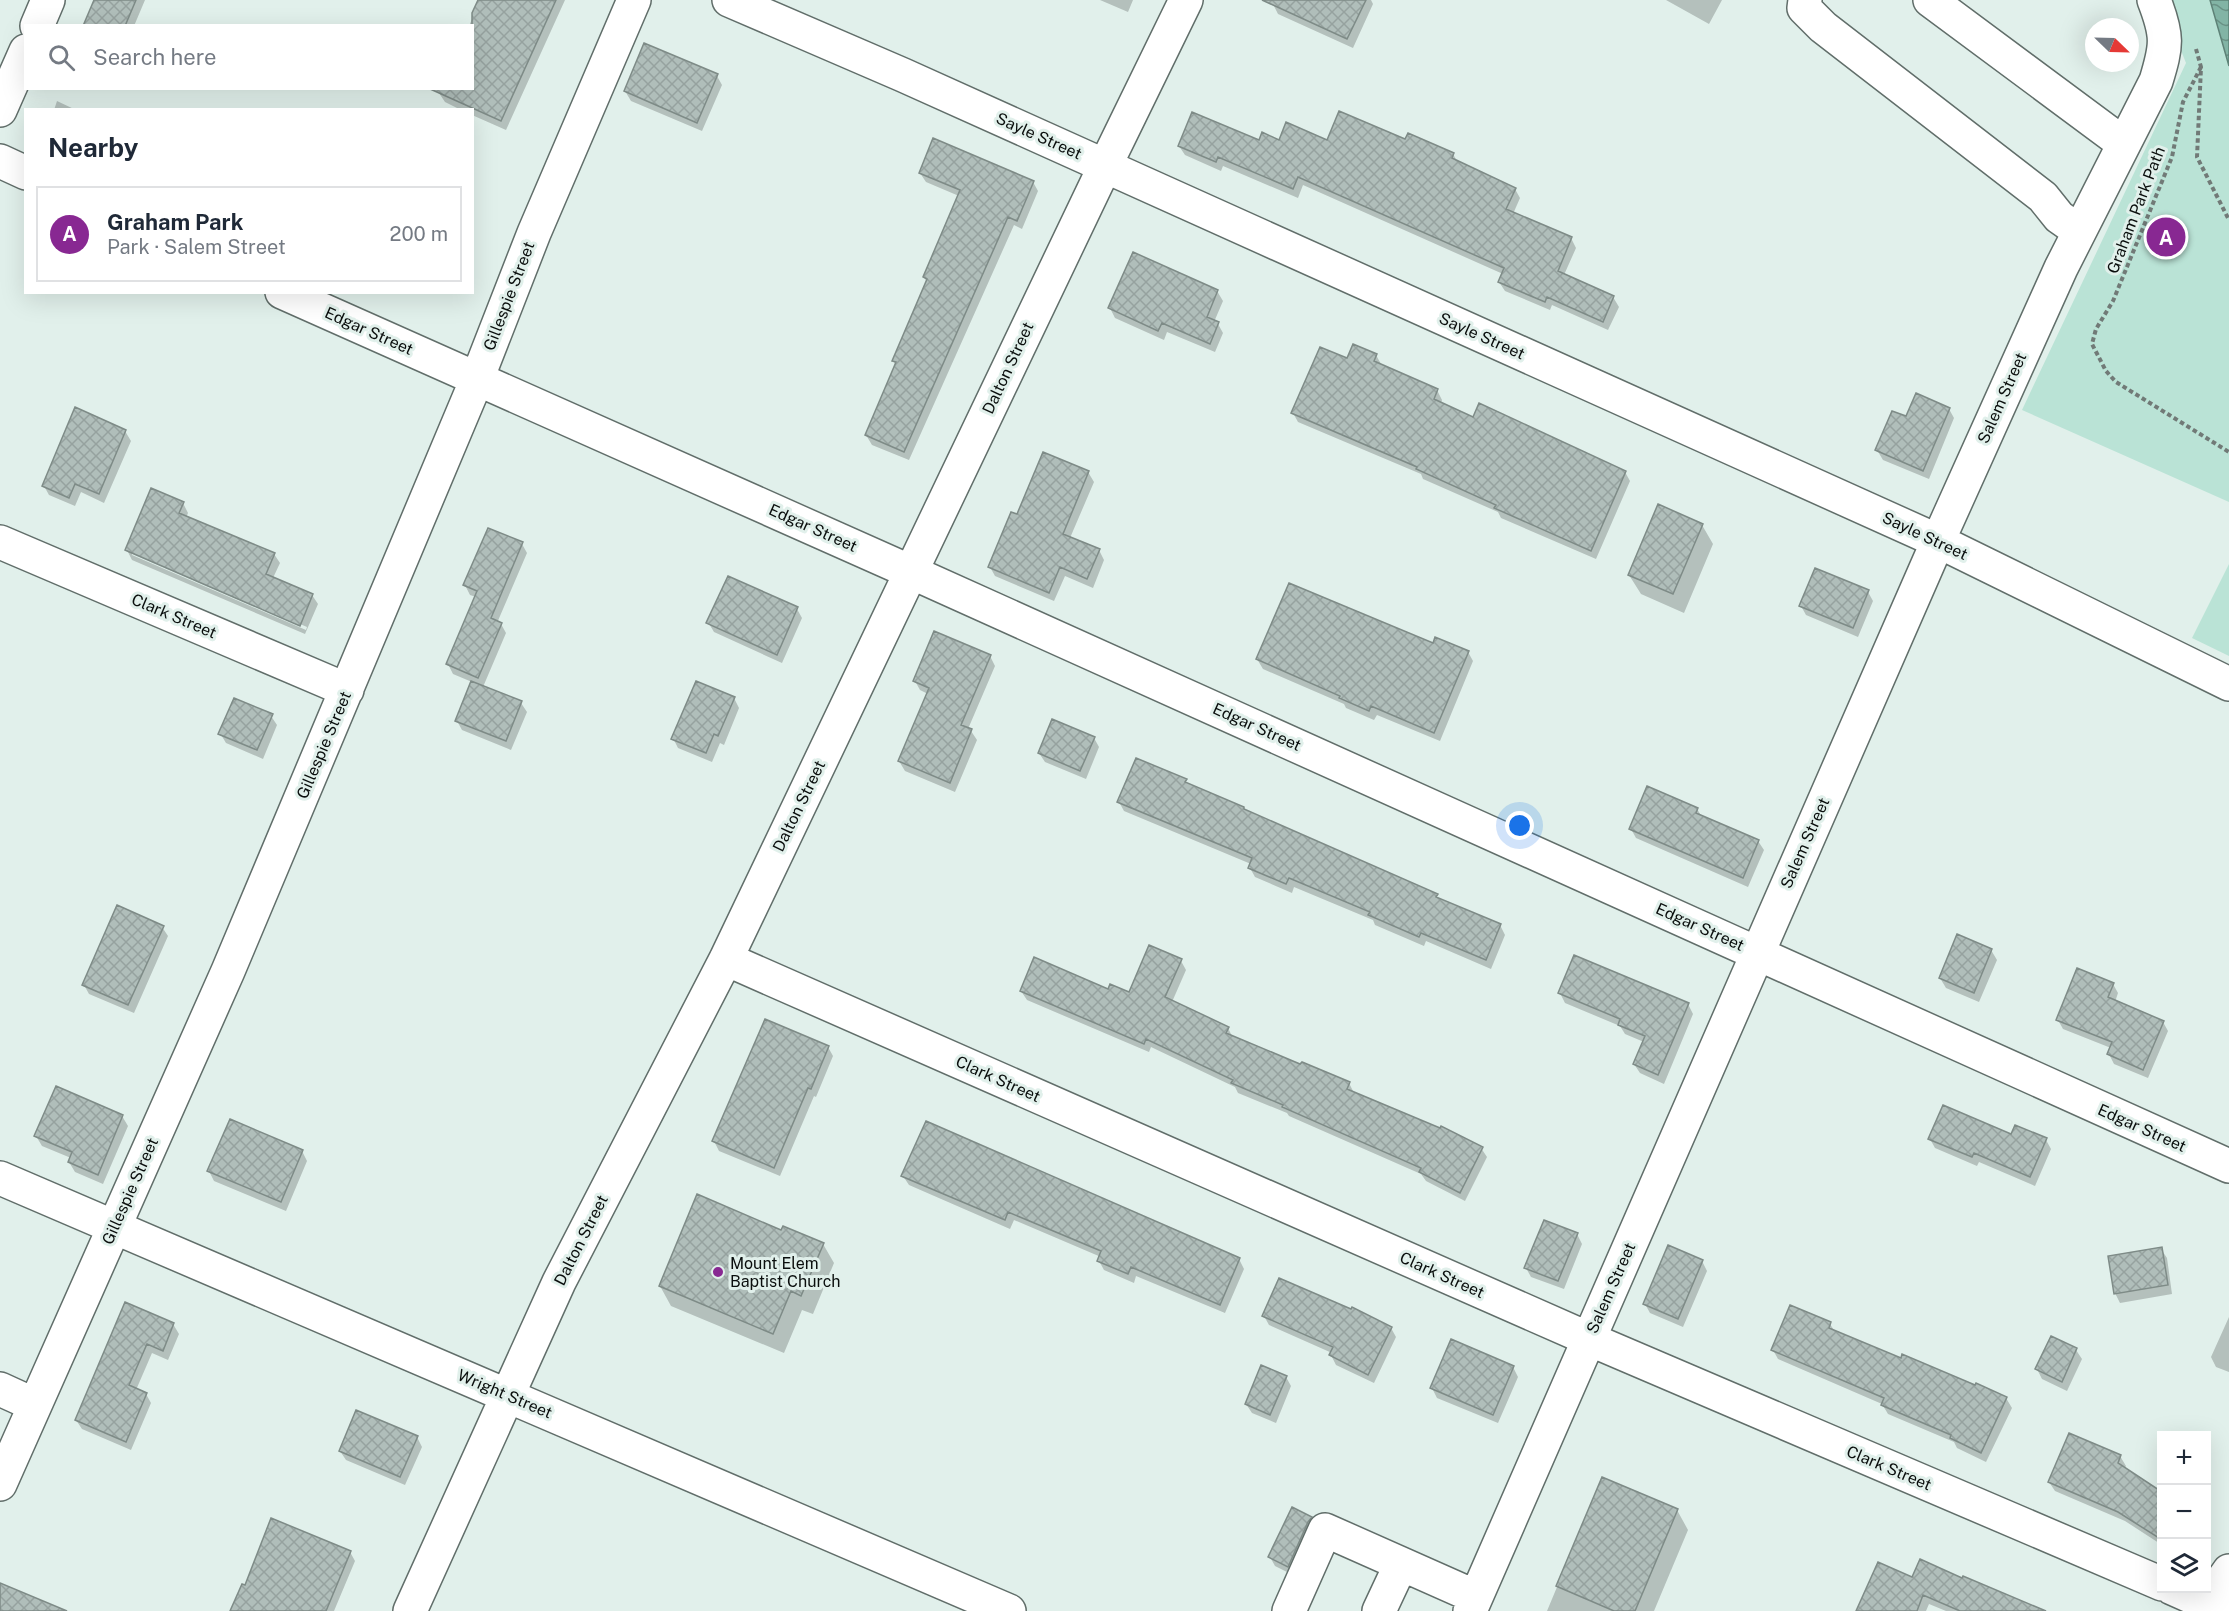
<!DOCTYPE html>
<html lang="en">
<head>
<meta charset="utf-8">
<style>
  body { margin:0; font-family:"Public Sans",sans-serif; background:#f6f6f7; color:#1f2937 }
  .controls { position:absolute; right:18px; bottom:18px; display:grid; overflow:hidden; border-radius:0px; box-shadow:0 6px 24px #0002 }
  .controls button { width:54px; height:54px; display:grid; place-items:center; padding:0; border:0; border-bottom:2px solid #e0e1e3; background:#fff; color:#1f2937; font:30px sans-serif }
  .compass { position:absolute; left:2085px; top:18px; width:54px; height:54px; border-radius:50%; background:#fff; box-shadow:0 6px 24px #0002; rotate:113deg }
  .you { position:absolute; left:1520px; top:826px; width:21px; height:21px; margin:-15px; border:4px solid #fff; border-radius:50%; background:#1a73e8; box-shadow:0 0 0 9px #1a73e833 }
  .badge { display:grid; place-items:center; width:39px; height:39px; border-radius:50%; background:#882892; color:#fff; font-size:20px; font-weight:700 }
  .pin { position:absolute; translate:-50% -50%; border:3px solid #fff; box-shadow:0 2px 6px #0006 }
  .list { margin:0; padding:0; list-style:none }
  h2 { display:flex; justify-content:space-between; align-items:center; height:78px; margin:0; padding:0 24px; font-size:26px }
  h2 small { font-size:20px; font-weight:400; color:#747a83 }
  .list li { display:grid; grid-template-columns:39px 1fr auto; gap:18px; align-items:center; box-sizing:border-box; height:96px; margin:0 12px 12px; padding:0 12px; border:2px solid #e0e1e3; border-radius:0px }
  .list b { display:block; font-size:22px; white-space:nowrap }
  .list p { margin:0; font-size:20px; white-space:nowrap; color:#747a83 }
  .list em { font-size:20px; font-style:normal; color:#747a83 }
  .icon { flex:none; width:33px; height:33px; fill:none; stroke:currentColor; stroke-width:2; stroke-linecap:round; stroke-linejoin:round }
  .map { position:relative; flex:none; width:2229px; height:1611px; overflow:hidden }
  .search { position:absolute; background:#fff; box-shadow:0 6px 24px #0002; left:24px; top:24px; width:450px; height:66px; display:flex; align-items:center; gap:15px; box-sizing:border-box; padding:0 21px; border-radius:0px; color:#747a83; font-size:22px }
  .panel { position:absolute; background:#fff; box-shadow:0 6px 24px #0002; left:24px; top:108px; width:450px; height:186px; border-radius:0px }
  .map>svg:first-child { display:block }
</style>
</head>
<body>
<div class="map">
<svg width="2229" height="1611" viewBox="0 0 2229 1611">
  <defs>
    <pattern id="water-waves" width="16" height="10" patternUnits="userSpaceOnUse" patternTransform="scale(1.5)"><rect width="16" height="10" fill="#82b4a5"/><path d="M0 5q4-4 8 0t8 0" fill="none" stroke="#699185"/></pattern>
    <pattern id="building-cross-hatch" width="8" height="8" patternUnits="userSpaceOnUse" patternTransform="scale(1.5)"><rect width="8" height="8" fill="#b0beba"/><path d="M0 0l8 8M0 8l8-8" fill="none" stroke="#96a29f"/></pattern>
  </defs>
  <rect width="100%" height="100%" fill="#e1f0eb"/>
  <path fill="#bae3d6" d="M 2161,0 L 2229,0 L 2229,502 L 2022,410 L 2186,63 Z
    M 2229,564 L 2229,656 L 2192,638 Z"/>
  <path fill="url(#water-waves)" stroke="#5e8277" stroke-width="1.5" d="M 2210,0 L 2229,0 L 2229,66 Z"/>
  <path fill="#0003" fill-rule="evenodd" d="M 96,0 L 145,0 L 134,26 L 85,26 Z
    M 480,0 L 565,0 L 506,130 L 472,115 L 472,110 L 461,110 L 445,102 L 439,93 L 472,88 L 472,26 L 469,26 Z
    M 1100,0 L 1133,0 L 1128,12 Z
    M 1275,0 L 1371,0 L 1373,4 L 1353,48 L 1278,14 L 1273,4 Z
    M 1666,0 L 1722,0 L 1709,24 Z
    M 717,76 L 722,85 L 702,131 L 631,101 L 625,91 Z
    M 57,101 L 76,110 L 54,110 Z
    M 1406,141 L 1453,154 L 1458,163 L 1515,189 L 1520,198 L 1513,214 L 1571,238 L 1576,248 L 1564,275 L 1613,297 L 1619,307 L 1608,330 L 1552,305 L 1550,310 L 1505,291 L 1499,282 L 1503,274 L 1303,185 L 1298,198 L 1223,166 L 1221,171 L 1185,155 L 1179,146 L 1279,142 Z
    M 920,173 L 1033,182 L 1038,191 L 1022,229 L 1014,225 L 909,460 L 872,445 L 866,435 L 896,365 L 893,361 L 927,282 L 924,277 L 959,196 L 926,182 Z
    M 1217,291 L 1223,301 L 1214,322 L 1218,324 L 1223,333 L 1215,352 L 1167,332 L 1164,340 L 1115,318 L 1110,308 Z
    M 1376,355 L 1381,364 L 1437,390 L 1442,400 L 1441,403 L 1474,419 L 1625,472 L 1630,481 L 1596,559 L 1501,518 L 1498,512 L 1423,479 L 1421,474 L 1298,422 L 1293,413 L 1348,360 Z
    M 1949,409 L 1954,418 L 1929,479 L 1883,460 L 1877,450 L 1907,418 Z
    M 125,431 L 131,441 L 104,503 L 81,492 L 75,506 L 49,495 L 44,486 Z
    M 1088,472 L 1094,482 L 1070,538 L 1099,550 L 1104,560 L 1093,588 L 1065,576 L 1054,601 L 995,576 L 990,567 L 1017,516 Z
    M 183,503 L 188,513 L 186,518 L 274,554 L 280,563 L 273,578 L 312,595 L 318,604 L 305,634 L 132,560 L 127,550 ZM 132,552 L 307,627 L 306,630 L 132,555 Z
    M 1702,525 L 1713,544 L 1684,613 L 1641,594 L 1629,575 Z
    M 522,544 L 527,553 L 497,623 L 501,624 L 506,633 L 483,687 L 521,703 L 527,712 L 511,750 L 462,730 L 457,721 L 472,682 L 453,674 L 448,664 L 476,597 L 470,595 L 465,585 Z
    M 1868,592 L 1873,601 L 1858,637 L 1806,615 L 1801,606 Z
    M 797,609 L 802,618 L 782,663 L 714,632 L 708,622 Z
    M 1434,645 L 1468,652 L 1473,661 L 1440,741 L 1377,715 L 1374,720 L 1346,708 L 1344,704 L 1263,669 L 1257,659 Z
    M 990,656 L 995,666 L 968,729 L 971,731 L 977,740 L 955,792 L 905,771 L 899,761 L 928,694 L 920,690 L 915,681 Z
    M 734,698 L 739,708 L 724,745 L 720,743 L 712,762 L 678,748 L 673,738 Z
    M 271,716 L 277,725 L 263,759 L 226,743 L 220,733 Z
    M 1094,738 L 1099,747 L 1086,779 L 1045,762 L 1039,753 Z
    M 1186,781 L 1188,785 L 1245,812 L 1436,895 L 1439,900 L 1500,925 L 1505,935 L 1491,969 L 1426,941 L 1424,946 L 1375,925 L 1373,920 L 1294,887 L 1292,893 L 1255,877 L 1250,868 L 1251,864 L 1124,811 L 1119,802 Z
    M 1697,809 L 1702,817 L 1758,841 L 1764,850 L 1748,887 L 1636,838 L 1631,829 Z
    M 162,927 L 168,936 L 134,1013 L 89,994 L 84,985 Z
    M 1991,950 L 1997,960 L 1979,1002 L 1946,988 L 1940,978 Z
    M 1181,961 L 1186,970 L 1172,1002 L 1228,1028 L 1233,1038 L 1301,1066 L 1349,1083 L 1354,1093 L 1481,1148 L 1487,1157 L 1465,1201 L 1426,1181 L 1421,1174 L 1289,1116 L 1287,1113 L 1238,1093 L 1235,1087 L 1151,1047 L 1149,1052 L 1027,1000 L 1021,991 L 1109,991 L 1130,994 Z
    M 2113,984 L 2118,993 L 2115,1002 L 2163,1022 L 2168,1031 L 2148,1078 L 2114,1064 L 2109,1054 L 2111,1048 L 2063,1029 L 2058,1020 Z
    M 1560,993 L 1688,1004 L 1693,1014 L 1664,1084 L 1640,1073 L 1634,1064 L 1644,1042 L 1625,1034 L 1620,1026 L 1565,1003 Z
    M 828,1047 L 833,1056 L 816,1097 L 814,1096 L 780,1176 L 719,1151 L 714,1141 Z
    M 122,1116 L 128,1126 L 103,1184 L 75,1172 L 69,1162 L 71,1158 L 42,1146 L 36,1136 Z
    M 2012,1136 L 2046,1140 L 2051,1149 L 2035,1186 L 1979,1162 L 1977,1166 L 1935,1148 L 1930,1139 Z
    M 302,1151 L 307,1161 L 286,1211 L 214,1181 L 209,1171 Z
    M 903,1176 L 1239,1259 L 1244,1269 L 1225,1313 L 1136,1276 L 1134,1283 L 1104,1270 L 1099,1261 L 1101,1257 L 1014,1220 L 1010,1229 L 909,1185 Z
    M 782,1232 L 823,1244 L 834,1263 L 813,1314 L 802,1310 L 784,1353 L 671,1306 L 660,1286 Z
    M 1577,1234 L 1582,1244 L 1564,1289 L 1531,1277 L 1526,1268 Z
    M 2161,1249 L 2167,1258 L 2172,1294 L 2120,1303 L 2115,1293 Z
    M 1702,1261 L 1707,1271 L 1683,1327 L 1650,1313 L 1645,1304 Z
    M 126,1304 L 173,1324 L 179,1334 L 168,1360 L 152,1353 L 136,1390 L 146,1394 L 151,1403 L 131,1450 L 82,1429 L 76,1420 Z
    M 1264,1316 L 1391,1328 L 1396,1337 L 1374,1383 L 1336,1365 L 1331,1355 L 1332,1353 L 1269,1325 Z
    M 2229,1317 L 2229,1372 L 2216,1367 L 2211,1357 Z
    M 1830,1324 L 1835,1332 L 1902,1360 L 2006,1398 L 2012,1408 L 1986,1462 L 1957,1448 L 1954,1442 L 1888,1414 L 1882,1404 L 1778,1359 L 1773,1350 Z
    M 2076,1350 L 2082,1359 L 2067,1391 L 2042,1379 L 2037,1369 Z
    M 1513,1367 L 1518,1377 L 1498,1423 L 1437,1398 L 1432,1388 Z
    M 1286,1377 L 1291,1386 L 1276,1423 L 1252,1413 L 1246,1404 Z
    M 417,1437 L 422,1447 L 405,1485 L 346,1460 L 340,1451 Z
    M 2120,1456 L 2126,1466 L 2124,1469 L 2162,1493 L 2162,1545 L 2125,1521 L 2055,1491 L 2049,1482 Z
    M 1602,1479 L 1677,1510 L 1688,1530 L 1654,1611 L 1547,1611 Z
    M 1311,1518 L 1317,1527 L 1293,1575 L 1275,1566 L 1270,1557 Z
    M 350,1552 L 355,1561 L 334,1611 L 232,1611 Z
    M 1913,1579 L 2013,1611 L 1946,1611 L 1929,1604 L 1926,1611 L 1858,1611 Z"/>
  <path fill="url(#building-cross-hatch)" stroke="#7e8b87" stroke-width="1.5" d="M 94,0 L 136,0 L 125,26 L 83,26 Z
    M 478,0 L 556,0 L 501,121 L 428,88 L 472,88 L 472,13 Z
    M 1262,0 L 1366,0 L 1347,39 Z
    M 644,43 L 718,74 L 697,123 L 624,91 Z
    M 1339,111 L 1405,139 L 1408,133 L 1454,153 L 1452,158 L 1516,188 L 1506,209 L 1572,237 L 1558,271 L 1614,296 L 1603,322 L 1547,297 L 1545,302 L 1498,282 L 1504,268 L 1298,177 L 1293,189 L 1218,157 L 1216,162 L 1178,146 L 1192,112 L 1259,140 L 1262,132 L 1279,140 L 1286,122 L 1327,140 Z
    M 933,138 L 1034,181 L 1017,221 L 1008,217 L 904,452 L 865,435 L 896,362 L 892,361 L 927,279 L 923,277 L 960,190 L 919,173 Z
    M 1133,252 L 1218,290 L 1207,317 L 1219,322 L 1210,344 L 1162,323 L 1158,331 L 1108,308 Z
    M 1353,344 L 1377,354 L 1374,361 L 1438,389 L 1434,399 L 1473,417 L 1479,403 L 1626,471 L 1591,551 L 1494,508 L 1496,505 L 1416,469 L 1417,467 L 1291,413 L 1320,347 L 1347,358 Z
    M 1916,393 L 1950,408 L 1923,471 L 1875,450 L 1892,411 L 1906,416 Z
    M 75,407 L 126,430 L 99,494 L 75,484 L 69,498 L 42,486 Z
    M 1043,452 L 1089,471 L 1063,534 L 1100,549 L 1087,579 L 1060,567 L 1049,593 L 988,567 L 1011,512 L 1017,514 Z
    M 151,488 L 184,502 L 179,513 L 275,553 L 266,574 L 313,594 L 300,626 L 125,550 Z
    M 1658,504 L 1703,524 L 1673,594 L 1628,575 Z
    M 488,528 L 523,542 L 491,618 L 502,623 L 478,678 L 446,664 L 477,591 L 463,585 Z
    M 1815,568 L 1869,590 L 1853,628 L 1799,606 Z
    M 728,576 L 798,607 L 777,655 L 706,623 Z
    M 1289,583 L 1433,643 L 1435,637 L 1469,651 L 1434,733 L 1371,706 L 1369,711 L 1339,698 L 1340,696 L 1256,659 Z
    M 934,631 L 991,655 L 961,725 L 972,729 L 950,783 L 898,761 L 929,688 L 913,681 Z
    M 471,681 L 522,701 L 506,741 L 455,721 Z
    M 696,681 L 735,697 L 718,736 L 714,734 L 706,753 L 671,739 Z
    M 234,698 L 273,714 L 257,750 L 218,734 Z
    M 1052,719 L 1095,737 L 1080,771 L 1038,753 Z
    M 1136,758 L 1187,779 L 1185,782 L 1244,807 L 1244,809 L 1438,894 L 1436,897 L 1501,924 L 1486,960 L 1421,933 L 1419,937 L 1368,915 L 1370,912 L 1289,878 L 1286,884 L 1248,868 L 1252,858 L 1117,802 Z
    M 1647,786 L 1698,808 L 1696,813 L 1759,840 L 1743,878 L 1629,829 Z
    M 117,905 L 164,926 L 128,1005 L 82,985 Z
    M 1957,934 L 1992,949 L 1974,993 L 1939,978 Z
    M 1149,945 L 1182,959 L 1165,997 L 1229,1027 L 1226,1033 L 1300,1064 L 1302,1062 L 1350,1082 L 1347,1089 L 1440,1128 L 1441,1126 L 1483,1147 L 1460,1193 L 1419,1172 L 1421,1168 L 1282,1107 L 1283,1105 L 1231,1083 L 1233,1080 L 1146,1039 L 1144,1044 L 1020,991 L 1034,957 L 1108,989 L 1110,984 L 1129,992 Z
    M 1574,955 L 1689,1003 L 1658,1075 L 1633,1064 L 1645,1036 L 1618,1025 L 1620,1019 L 1558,993 Z
    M 2077,968 L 2114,983 L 2108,997 L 2164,1021 L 2143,1070 L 2107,1054 L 2112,1042 L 2056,1020 Z
    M 765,1019 L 829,1046 L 811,1089 L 808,1088 L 774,1168 L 712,1141 Z
    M 56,1086 L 123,1115 L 98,1175 L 68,1162 L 72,1152 L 34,1136 Z
    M 1943,1105 L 2011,1134 L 2015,1125 L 2047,1138 L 2030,1177 L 1974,1153 L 1972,1157 L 1928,1139 Z
    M 230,1119 L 303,1150 L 281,1202 L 207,1171 Z
    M 926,1121 L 1240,1258 L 1220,1305 L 1131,1267 L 1128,1274 L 1097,1261 L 1101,1251 L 1008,1212 L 1005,1220 L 901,1176 Z
    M 697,1194 L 781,1230 L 783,1226 L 824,1243 L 801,1296 L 791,1291 L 773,1334 L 659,1286 Z
    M 1544,1220 L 1578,1233 L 1558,1281 L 1524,1268 Z
    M 1668,1245 L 1703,1260 L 1678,1319 L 1643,1304 Z
    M 2162,1247 L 2168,1285 L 2114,1294 L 2108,1256 Z
    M 1279,1278 L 1351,1309 L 1352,1307 L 1392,1327 L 1368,1375 L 1329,1355 L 1333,1347 L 1262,1316 Z
    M 125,1302 L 174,1323 L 163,1351 L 147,1344 L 129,1385 L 147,1393 L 126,1442 L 75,1420 Z
    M 1790,1305 L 1831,1322 L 1829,1328 L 1901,1358 L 1902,1354 L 1975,1385 L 1976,1383 L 2007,1397 L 1981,1453 L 1950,1438 L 1951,1435 L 1881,1405 L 1884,1398 L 1771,1350 Z
    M 2051,1336 L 2077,1348 L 2062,1382 L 2035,1369 Z
    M 1451,1339 L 1514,1366 L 1493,1415 L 1430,1388 Z
    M 1261,1365 L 1287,1376 L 1270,1415 L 1245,1404 Z
    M 356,1410 L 418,1436 L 400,1477 L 339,1451 Z
    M 2069,1433 L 2121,1455 L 2118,1463 L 2162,1492 L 2162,1540 L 2118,1512 L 2048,1482 Z
    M 1602,1477 L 1678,1509 L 1635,1611 L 1614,1611 L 1556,1586 Z
    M 1292,1507 L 1312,1517 L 1308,1522 L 1288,1567 L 1268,1557 Z
    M 271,1518 L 351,1551 L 326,1611 L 230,1611 L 242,1584 L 245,1585 Z
    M 1920,1559 L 1962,1578 L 1963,1576 L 2046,1611 L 1960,1611 L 1923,1595 L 1917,1611 L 1856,1611 L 1878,1562 L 1912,1577 Z
    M 0,1583 L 67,1611 L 0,1611 Z"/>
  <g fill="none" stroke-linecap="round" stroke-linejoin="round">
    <defs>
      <path id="minor" d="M 729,0 L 903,75 L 1938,541 L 2229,684
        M 1805,0 L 1804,8 L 1823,27 L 2043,197 L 2059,217 L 2079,231
        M 1930,0 L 2124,144
        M 37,26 L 48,0
        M 0,110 L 26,51
        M 0,161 L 26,173
        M 282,292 L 911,572 L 2229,1166
        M 0,542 L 347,690
        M 726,959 L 1589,1339 L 2162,1584
        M 0,1178 L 1009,1611
        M 0,1389 L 35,1405
        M 0,1484 L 228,971 L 477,379 L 534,233 L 634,0
        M 2172,1588 L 2224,1611
        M 410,1611 L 559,1282 L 726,959 L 1105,166 L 1186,0
        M 1289,1611 L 1325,1530 L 1476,1597
        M 1379,1611 L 1401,1564
        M 1470,1611 L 1938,541 L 2061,268 L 2156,81 C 2167,45 2168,36 2154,0"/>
      <path id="major" d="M 2201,1611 L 2229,1571"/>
    </defs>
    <use href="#minor" stroke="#616e6a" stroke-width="36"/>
    <use href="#major" stroke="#616e6a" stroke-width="36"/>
    <path stroke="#717a77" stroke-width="4" stroke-dasharray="4.5 3" stroke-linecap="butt" d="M 2196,49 L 2201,67 L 2197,157 L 2229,220
      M 2201,67 L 2183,102 L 2172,157 L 2113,301 L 2096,329 L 2092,344 L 2106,371 L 2116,382 L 2229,452"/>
    <use href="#minor" stroke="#fff" stroke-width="33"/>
    <use href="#major" stroke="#fff" stroke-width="33"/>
  </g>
  <circle fill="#882892" stroke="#e1f0eb" stroke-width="2" cx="718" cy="1272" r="6"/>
  <g text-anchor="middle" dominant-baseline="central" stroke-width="6" stroke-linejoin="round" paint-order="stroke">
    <g font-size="16" fill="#0a0e0d" stroke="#e1f0eb">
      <text transform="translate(1039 136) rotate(24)">Sayle Street</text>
      <text transform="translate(2136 210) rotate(-69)">Graham Park Path</text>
      <text transform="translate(509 296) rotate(-69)">Gillespie Street</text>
      <text transform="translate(369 331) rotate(24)">Edgar Street</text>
      <text transform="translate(1482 336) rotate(24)">Sayle Street</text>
      <text transform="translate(1008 368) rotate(-65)">Dalton Street</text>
      <text transform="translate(2002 398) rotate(-66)">Salem Street</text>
      <text transform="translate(813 528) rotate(24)">Edgar Street</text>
      <text transform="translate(1925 536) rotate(25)">Sayle Street</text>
      <text transform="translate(174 616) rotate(23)">Clark Street</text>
      <text transform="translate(1257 727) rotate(24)">Edgar Street</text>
      <text transform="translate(324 745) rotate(-67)">Gillespie Street</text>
      <text transform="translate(799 806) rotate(-64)">Dalton Street</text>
      <text transform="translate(1805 843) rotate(-66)">Salem Street</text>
      <text transform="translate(1700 927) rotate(24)">Edgar Street</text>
      <text transform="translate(998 1079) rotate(24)">Clark Street</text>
      <text transform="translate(2142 1128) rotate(24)">Edgar Street</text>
      <text transform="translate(130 1191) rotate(-66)">Gillespie Street</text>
      <text transform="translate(581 1240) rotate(-63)">Dalton Street</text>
      <text transform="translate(1442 1275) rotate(24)">Clark Street</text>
      <text transform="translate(1611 1288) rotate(-66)">Salem Street</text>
      <text transform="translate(505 1394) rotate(23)">Wright Street</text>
      <text transform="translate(1889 1468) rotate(23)">Clark Street</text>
    </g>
    <g font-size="16" fill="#0a0e0d" stroke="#e1f0eb" text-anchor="start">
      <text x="730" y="1263">Mount Elem<tspan x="730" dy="18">Baptist Church</tspan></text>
    </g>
  </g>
</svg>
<div class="controls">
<button>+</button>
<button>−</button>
<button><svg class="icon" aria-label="layers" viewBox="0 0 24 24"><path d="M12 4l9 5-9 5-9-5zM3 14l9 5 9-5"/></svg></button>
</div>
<svg class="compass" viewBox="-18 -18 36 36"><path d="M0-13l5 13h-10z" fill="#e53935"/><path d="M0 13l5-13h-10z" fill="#747a83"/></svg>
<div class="you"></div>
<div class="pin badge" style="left:2166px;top:237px">A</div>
<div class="search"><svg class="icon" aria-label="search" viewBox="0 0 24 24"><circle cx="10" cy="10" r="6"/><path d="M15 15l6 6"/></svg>Search here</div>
<section class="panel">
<h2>Nearby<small></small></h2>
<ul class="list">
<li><span class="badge">A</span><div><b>Graham Park</b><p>Park · Salem Street</p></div><em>200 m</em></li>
</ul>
</section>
</div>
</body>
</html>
